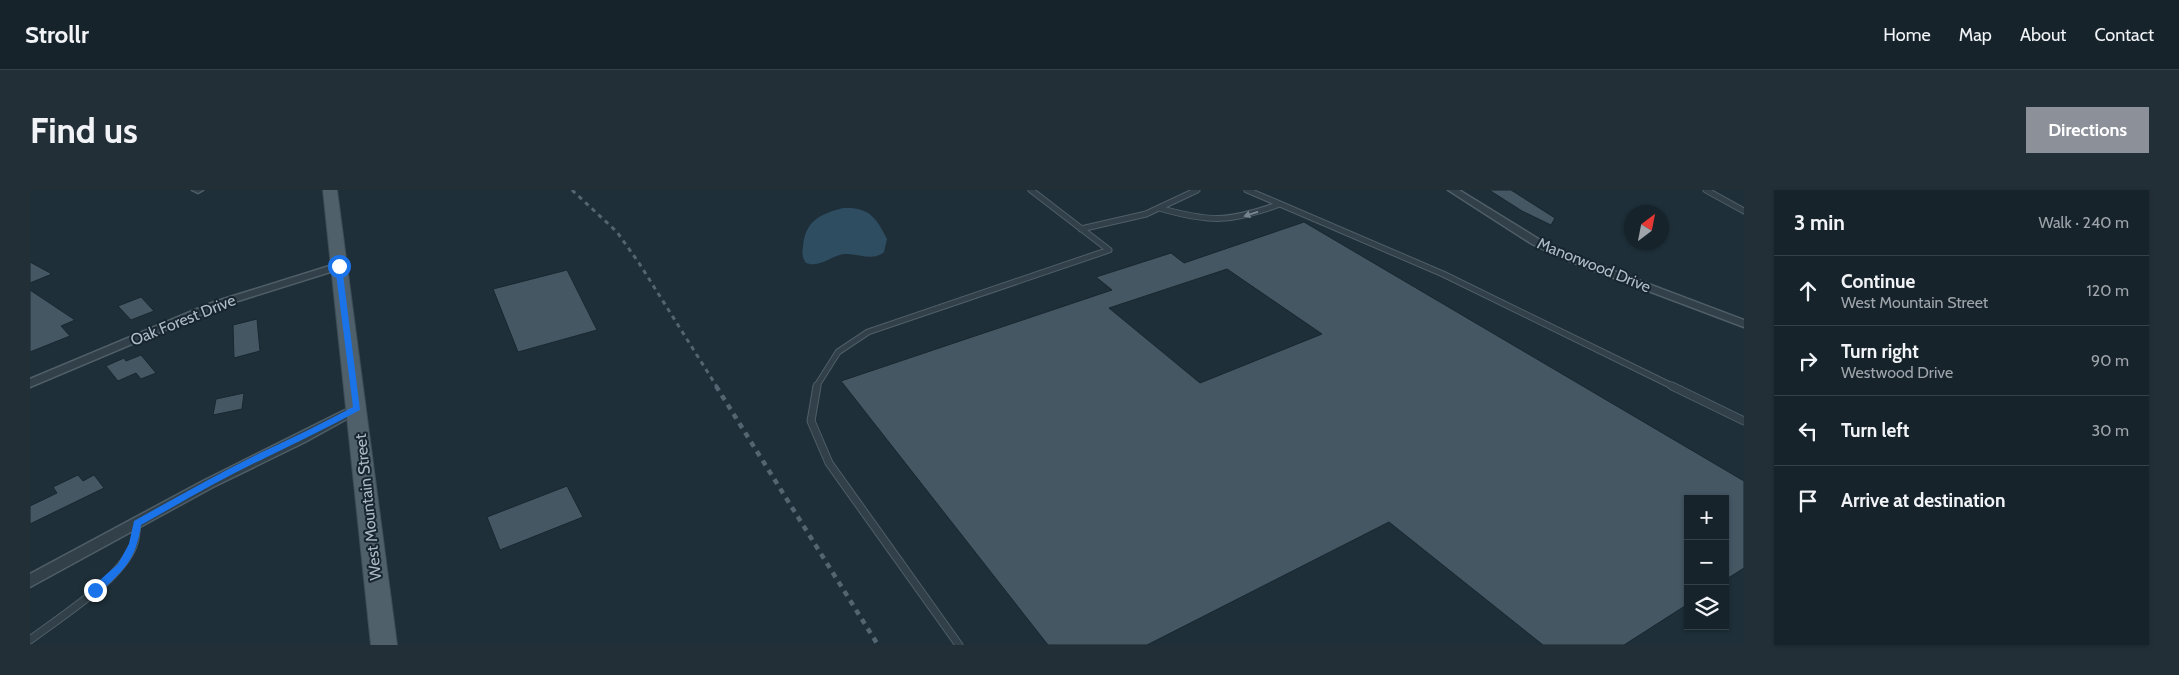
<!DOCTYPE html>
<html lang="en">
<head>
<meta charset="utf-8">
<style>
  body { margin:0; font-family:Cabin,sans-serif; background:#232f37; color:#f1f3f6 }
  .controls { position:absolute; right:15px; bottom:15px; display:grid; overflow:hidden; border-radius:0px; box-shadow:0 1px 4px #0004 }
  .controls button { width:45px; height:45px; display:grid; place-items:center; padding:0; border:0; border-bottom:1px solid #354047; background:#16232b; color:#f1f3f6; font:25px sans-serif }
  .compass { position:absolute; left:1594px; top:15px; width:45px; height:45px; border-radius:50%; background:#16232b; box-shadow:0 1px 4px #0004; rotate:32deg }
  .stop { position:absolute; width:15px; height:15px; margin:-11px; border:4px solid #1a73e8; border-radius:50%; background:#fff }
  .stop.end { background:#1a73e8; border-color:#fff; box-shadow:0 1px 5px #0008 }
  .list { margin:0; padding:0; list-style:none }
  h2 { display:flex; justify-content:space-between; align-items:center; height:65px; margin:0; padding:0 20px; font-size:21px }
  h2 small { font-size:16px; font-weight:400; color:#9ea4a9 }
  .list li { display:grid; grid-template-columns:32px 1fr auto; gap:15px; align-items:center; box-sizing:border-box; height:70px; padding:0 20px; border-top:1px solid #354047 }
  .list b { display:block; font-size:19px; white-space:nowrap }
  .list p { margin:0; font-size:16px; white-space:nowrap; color:#9ea4a9 }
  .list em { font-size:16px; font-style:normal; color:#9ea4a9 }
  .icon { flex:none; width:28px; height:28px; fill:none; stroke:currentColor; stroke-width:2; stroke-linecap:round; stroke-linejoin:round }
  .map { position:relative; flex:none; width:1714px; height:455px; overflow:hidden; border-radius:0px }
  header { display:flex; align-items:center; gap:30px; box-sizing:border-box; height:70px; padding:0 25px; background:#16232b; border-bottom:1px solid #354047 }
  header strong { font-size:24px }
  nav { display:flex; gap:28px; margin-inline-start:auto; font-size:18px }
  .intro { display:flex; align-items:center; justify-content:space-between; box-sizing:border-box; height:120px; padding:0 30px }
  h1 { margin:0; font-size:35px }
  .button { padding:12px 22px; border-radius:0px; background:#8c9099; color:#fff; font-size:18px; font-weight:700 }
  main { display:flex; gap:30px; padding:0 30px }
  aside { flex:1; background:#16232b; border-radius:0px; box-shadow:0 1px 4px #0004 }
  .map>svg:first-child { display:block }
</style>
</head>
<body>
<header>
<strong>Strollr</strong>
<nav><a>Home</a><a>Map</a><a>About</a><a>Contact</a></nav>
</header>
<div class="intro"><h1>Find us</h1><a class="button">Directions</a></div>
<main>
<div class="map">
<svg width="1714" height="455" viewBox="0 0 1714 455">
  <rect width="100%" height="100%" fill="#1e2f39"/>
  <path fill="#2e4d60" d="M 813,18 C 839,17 846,27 857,49 L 854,62 C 842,72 828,63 814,64 C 800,66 791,78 776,73 C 772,67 772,64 773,57 C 775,31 790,24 813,18 Z"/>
  <path fill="#445763" stroke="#192730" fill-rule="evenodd" d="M 1459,0 L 1481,0 L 1525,28 L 1521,35 L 1492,21 Z
    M 1274,32 L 1714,291 L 1714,378 L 1695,390 L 1695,309 L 1658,309 L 1658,414 L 1594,455 L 1513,455 L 1359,332 L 1117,455 L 1018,455 L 811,191 L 1082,100 L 1066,87 L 1141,63 L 1154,73 ZM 1197,79 L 1292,144 L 1170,193 L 1079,118 Z
    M 0,72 L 22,84 L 0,93 Z
    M 537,80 L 567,140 L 488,162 L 463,99 Z
    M 0,100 L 45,130 L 31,136 L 40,146 L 0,162 Z
    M 111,107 L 124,121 L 101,130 L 88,116 Z
    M 227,129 L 230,161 L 204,168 L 203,135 Z
    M 111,165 L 126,183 L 111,189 L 106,183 L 88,191 L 76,176 L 94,168 L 96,171 Z
    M 214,203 L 212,219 L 183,225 L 186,209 Z
    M 48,285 L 53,291 L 64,285 L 74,298 L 0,334 L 0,316 L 27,303 L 23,297 Z
    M 537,296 L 553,327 L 470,360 L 457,327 Z"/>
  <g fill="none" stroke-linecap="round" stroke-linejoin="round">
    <defs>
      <path id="service-far1" d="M 1676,0 L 1714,21
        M 1250,14 L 1413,84 L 1644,197
        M 1129,18 C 1181,33 1200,32 1250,14 L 1217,0
        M 1051,39 L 1116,24 L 1167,0
        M 786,197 L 808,162 L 838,142 L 1079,60 L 1001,0"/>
      <path id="service" d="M 787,196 L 781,231 L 799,273 L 929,455
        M 1642,196 L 1714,231
        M 0,450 C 30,427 89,391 103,356 C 106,349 106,340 107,333"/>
      <path id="minor" d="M 162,0 L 173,0 L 168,3 Z
        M 1418,0 L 1429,0 L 1510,50 L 1547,67 L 1714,130 L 1714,137 L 1539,71 L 1502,54 Z
        M 309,73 L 314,76 L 313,78 L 192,116 L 0,197 L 0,189 L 184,112 Z
        M 327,214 L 331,215 L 333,218 L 331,221 L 275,252 L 183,297 L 0,397 L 0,384 L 173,291 Z"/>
      <path id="primary" d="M 293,0 L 307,0 L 367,455 L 341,455 Z"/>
    </defs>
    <use href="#service-far1" stroke="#4f5e67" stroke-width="7"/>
    <use href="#service" stroke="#4f5e67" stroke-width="9"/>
    <use href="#minor" stroke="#4f5e67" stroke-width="3"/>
    <use href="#primary" stroke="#3e4c56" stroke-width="2"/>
    <use href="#service-far1" stroke="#324049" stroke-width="5"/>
    <use href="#service" stroke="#324049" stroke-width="7"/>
    <use href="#minor" fill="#324049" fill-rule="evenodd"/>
    <use href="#primary" fill="#4f606a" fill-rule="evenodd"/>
    <path stroke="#536571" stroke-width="3" stroke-dasharray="4.5 4.5" stroke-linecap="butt" d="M 542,0 L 587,42 L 609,73 L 687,197"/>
    <path stroke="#536571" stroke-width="4.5" stroke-dasharray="5.5 5.5" stroke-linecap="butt" d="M 686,196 L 848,455"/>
  </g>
  <defs><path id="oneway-solid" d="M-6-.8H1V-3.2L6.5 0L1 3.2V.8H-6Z" transform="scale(1.25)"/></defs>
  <use fill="#75848e" href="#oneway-solid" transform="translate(1221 24) rotate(162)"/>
  <path fill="#1a73e8" d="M 309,74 L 312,76 L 330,220 C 299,237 267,252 235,268 C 193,288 152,312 111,335 C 106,370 94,380 69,403 L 62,403 L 62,397 L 88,374 L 99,354 L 104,331 C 145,308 187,284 230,263 C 262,248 293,233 323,217 L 305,76 Z"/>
  <g text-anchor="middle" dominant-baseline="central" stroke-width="4" stroke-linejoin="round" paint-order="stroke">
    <g font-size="16" fill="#acbbc6" stroke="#17252e">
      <text transform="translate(1564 75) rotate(22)">Manorwood Drive</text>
      <text transform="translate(153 130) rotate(-22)">Oak Forest Drive</text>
      <text transform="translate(338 317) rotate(-96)">West Mountain Street</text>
    </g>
  </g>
</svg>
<div class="controls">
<button>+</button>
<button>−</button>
<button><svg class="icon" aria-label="layers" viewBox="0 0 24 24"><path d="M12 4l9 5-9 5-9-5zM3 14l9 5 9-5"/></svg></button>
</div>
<svg class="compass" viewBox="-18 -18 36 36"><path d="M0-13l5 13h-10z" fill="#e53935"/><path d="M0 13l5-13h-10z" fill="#9ea4a9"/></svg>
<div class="stop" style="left:309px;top:76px"></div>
<div class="stop end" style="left:65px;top:400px"></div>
</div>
<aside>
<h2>3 min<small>Walk · 240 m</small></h2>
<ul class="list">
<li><svg class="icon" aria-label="ahead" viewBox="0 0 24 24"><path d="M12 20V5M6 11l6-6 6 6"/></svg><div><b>Continue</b><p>West Mountain Street</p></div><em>120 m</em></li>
<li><svg class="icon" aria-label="right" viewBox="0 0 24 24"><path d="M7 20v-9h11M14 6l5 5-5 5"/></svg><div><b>Turn right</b><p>Westwood Drive</p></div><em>90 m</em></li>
<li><svg class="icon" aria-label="left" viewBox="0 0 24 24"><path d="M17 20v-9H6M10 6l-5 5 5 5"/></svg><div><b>Turn left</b></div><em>30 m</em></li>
<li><svg class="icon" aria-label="arrive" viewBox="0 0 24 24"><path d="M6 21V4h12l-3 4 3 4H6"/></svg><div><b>Arrive at destination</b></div></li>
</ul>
</aside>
</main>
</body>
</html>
